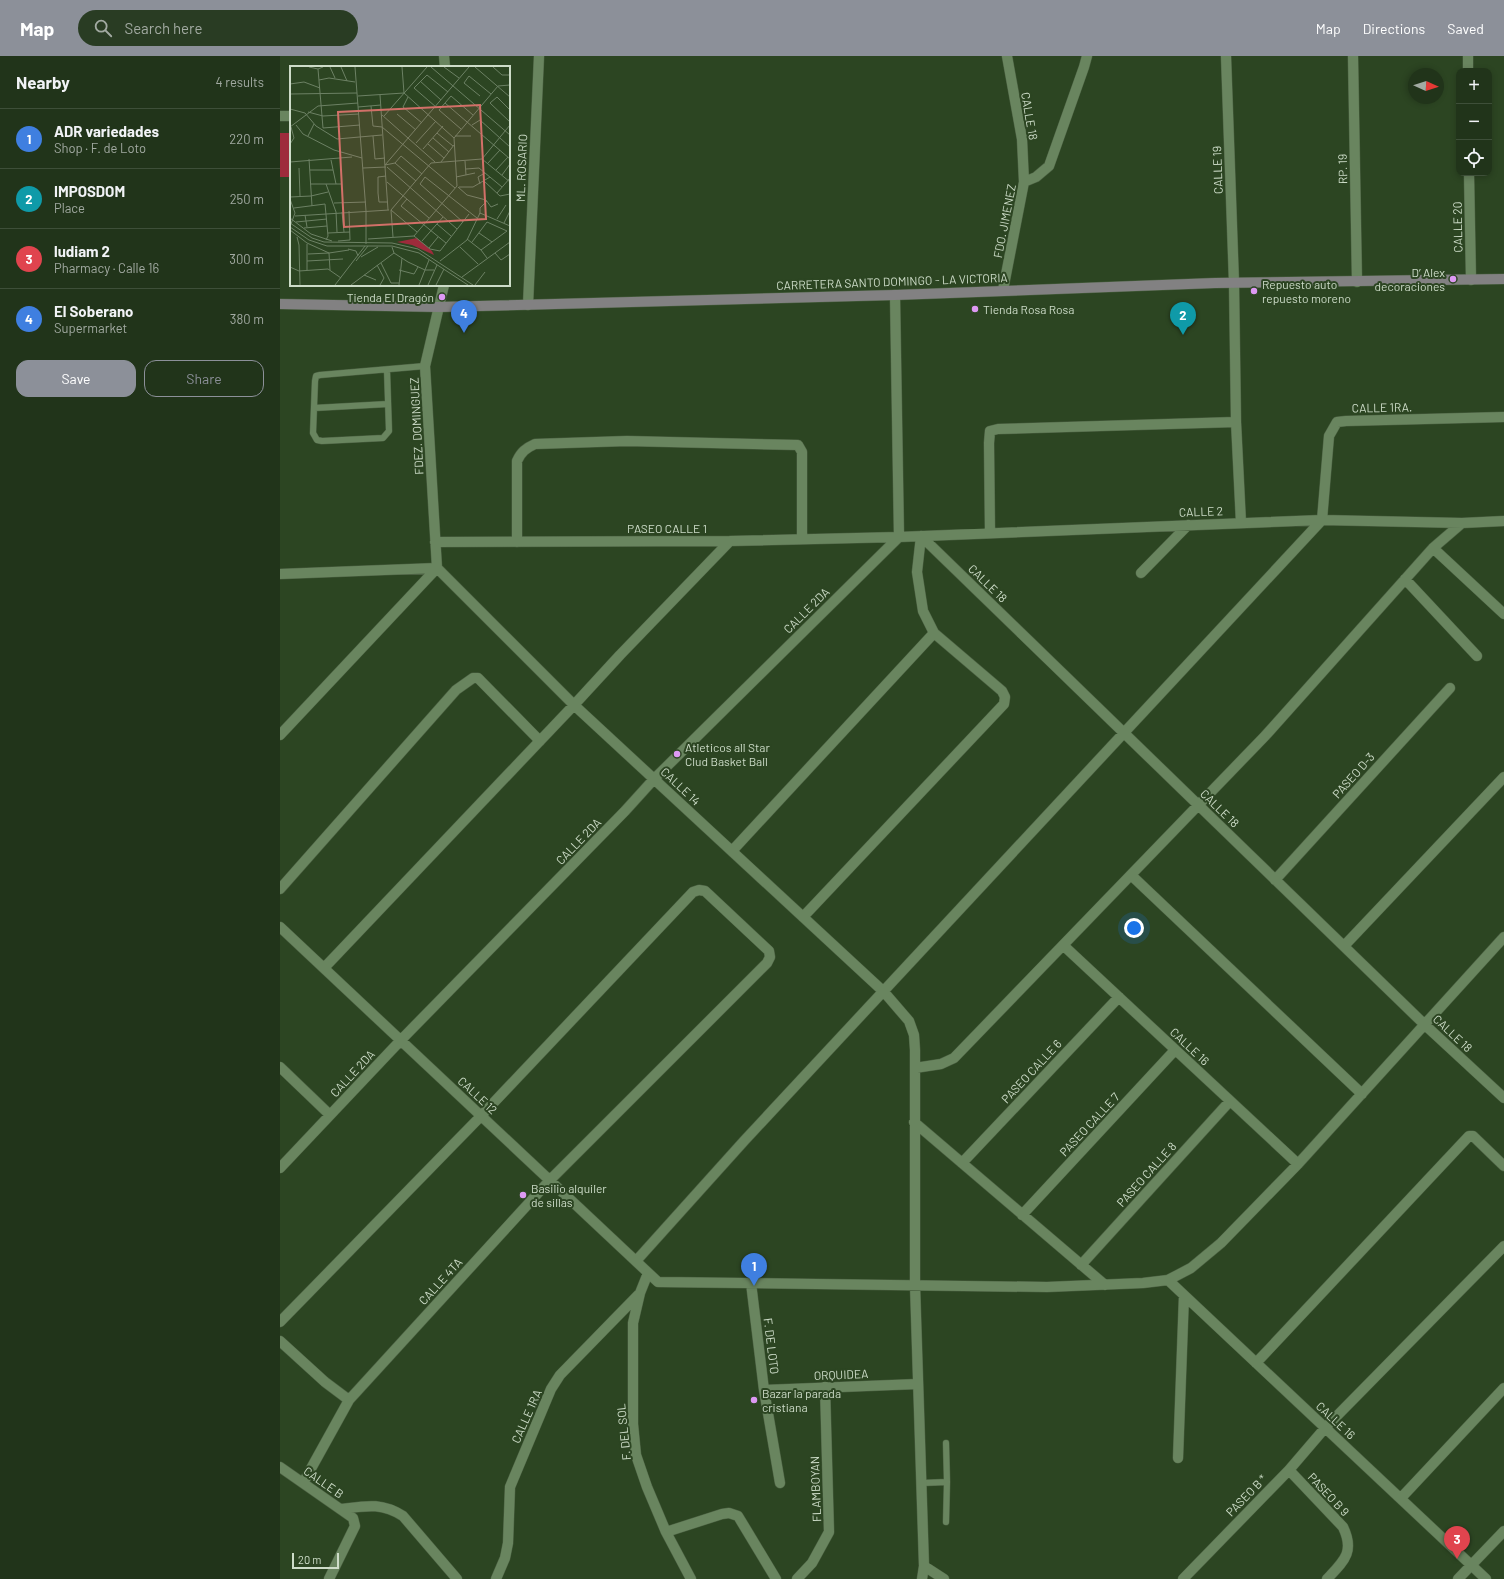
<!DOCTYPE html>
<html lang="en">
<head>
<meta charset="utf-8">
<style>
  body { margin:0; font-family:Barlow,sans-serif; background:#293c23; color:#f1f3f6 }
  .controls { position:absolute; right:12px; top:12px; display:grid; overflow:hidden; border-radius:8px; box-shadow:0 2px 6px #0003 }
  .controls button { width:36px; height:36px; display:grid; place-items:center; padding:0; border:0; border-bottom:1px solid #3e4f39; background:#21341a; color:#f1f3f6; font:20px sans-serif }
  .compass { position:absolute; left:1128px; top:12px; width:36px; height:36px; border-radius:50%; background:#21341a; box-shadow:0 2px 6px #0003; rotate:93deg }
  .scale { position:absolute; left:12px; bottom:10px; width:47px; box-sizing:border-box; padding-left:4px; border:2px solid #cddcc8; border-top:0; font-size:11px; line-height:14px; white-space:nowrap; color:#cddcc8; -webkit-text-stroke:3px #2c4522; paint-order:stroke }
  .you { position:absolute; left:854px; top:872px; width:14px; height:14px; margin:-10px; border:3px solid #fff; border-radius:50%; background:#1a73e8; box-shadow:0 0 0 6px #1a73e833 }
  .badge { display:grid; place-items:center; width:26px; height:26px; border-radius:50%; background:#8c9099; color:#fff; font-size:13px; font-weight:700 }
  .pin { position:absolute; translate:-50% -33px; filter:drop-shadow(0 1px 2px #0008) }
  .pin::after { content:''; position:absolute; top:21px; width:14px; height:12px; background:inherit; clip-path:polygon(0 0,100% 0,50% 100%) }
  .list { margin:0; padding:0; list-style:none }
  h2 { display:flex; justify-content:space-between; align-items:center; height:52px; margin:0; padding:0 16px; font-size:17px }
  h2 small { font-size:13px; font-weight:400; color:#a2aaa2 }
  .list li { display:grid; grid-template-columns:26px 1fr auto; gap:12px; align-items:center; box-sizing:border-box; height:60px; padding:0 16px; border-top:1px solid #3e4f39 }
  .list b { display:block; font-size:15px; white-space:nowrap }
  .list p { margin:0; font-size:13px; white-space:nowrap; color:#a2aaa2 }
  .list em { font-size:13px; font-style:normal; color:#a2aaa2 }
  .actions { display:flex; gap:8px; padding:12px 16px }
  .actions a { flex:1; padding:9px 0; border:1px solid #8c9099; border-radius:12px; text-align:center; font-size:14px; color:#8c9099 }
  .actions .main { background:#8c9099; color:#fff }
  .icon { flex:none; width:22px; height:22px; fill:none; stroke:currentColor; stroke-width:2; stroke-linecap:round; stroke-linejoin:round }
  .map { position:relative; flex:none; width:1224px; height:1523px; overflow:hidden }
  header { display:flex; align-items:center; gap:24px; box-sizing:border-box; height:56px; padding:0 20px; background:#8c9099; color:#fff }
  header strong { font-size:19px }
  nav { display:flex; gap:22px; margin-inline-start:auto; font-size:14px }
  .search { width:280px; height:36px; background:#293c23; display:flex; align-items:center; gap:10px; box-sizing:border-box; padding:0 14px; border-radius:22px; color:#a2aaa2; font-size:15px }
  main { display:flex }
  aside { flex:1; background:#21341a }
  .map>svg:first-child { display:block }
</style>
</head>
<body>
<header>
<strong>Map</strong>
<div class="search"><svg class="icon" aria-label="search" viewBox="0 0 24 24"><circle cx="10" cy="10" r="6"/><path d="M15 15l6 6"/></svg>Search here</div>
<nav><a>Map</a><a>Directions</a><a>Saved</a></nav>
</header>
<main>
<aside>
<h2>Nearby<small>4 results</small></h2>
<ul class="list">
<li><span class="badge" style="background:#3f7fe0">1</span><div><b>ADR variedades</b><p>Shop · F. de Loto</p></div><em>220 m</em></li>
<li><span class="badge" style="background:#0f9aa8">2</span><div><b>IMPOSDOM</b><p>Place</p></div><em>250 m</em></li>
<li><span class="badge" style="background:#e0444e">3</span><div><b>ludiam 2</b><p>Pharmacy · Calle 16</p></div><em>300 m</em></li>
<li><span class="badge" style="background:#3f7fe0">4</span><div><b>El Soberano</b><p>Supermarket</p></div><em>380 m</em></li>
</ul>
<div class="actions"><a class="main">Save</a><a>Share</a></div>
</aside>
<div class="map">
<svg width="1224" height="1523" viewBox="0 0 1224 1523">
  <rect width="100%" height="100%" fill="#2c4522"/>
  <path fill="#9e2b3b" d="M 0,77 L 11,77 L 11,121 L 0,121 Z"/>
  <g fill="none" stroke-linecap="round" stroke-linejoin="round">
    <defs>
      <path id="lane" d="M 107,314 L 109,375 L 103,382 L 42,385 L 37,384 L 33,377 L 35,325 L 36,320 L 40,319 L 145,310
        M 34,352 L 108,348
        M 642,1427 L 667,1426 L 666,1387
        M 666,1466 L 667,1426"/>
      <path id="street" d="M 164,0 L 165,11
        M 727,0 L 742,83 L 744,126
        M 946,0 L 954,227 L 956,366 L 961,467
        M 1073,0 L 1077,226
        M 1188,0 L 1188,15
        M 0,60 L 11,60
        M 1189,117 L 1191,224
        M 723,234 L 744,126 L 756,121 L 769,110 L 804,11 L 807,0
        M 615,239 L 619,481
        M 248,249 L 259,0
        M 710,477 L 709,387 L 710,375 L 718,373 L 956,366
        M 641,480 L 1144,968 L 1224,1042
        M 155,486 L 450,485 L 619,481 L 1042,464 L 1182,467 L 1224,465
        M 237,486 L 237,405 C 241,396 246,392 255,388 L 347,385 L 518,389 L 522,396 L 522,483
        M 1153,492 L 1224,558
        M 157,512 L 294,649 L 604,936 L 629,965 L 634,979 L 635,994 L 635,1229 L 644,1510 L 642,1523
        M 157,512 L 145,310 L 164,229
        M 861,517 L 908,469
        M 0,518 L 157,512
        M 1125,523 L 1197,600
        M 0,679 L 157,512
        M 452,795 L 654,577
        M 851,819 L 1082,1038
        M 995,824 L 1170,632
        M 0,833 L 176,634 L 193,622 L 198,622 L 260,685
        M 523,861 L 724,648 L 725,641 L 722,635 L 654,577 L 643,555 L 637,516 L 641,480
        M 0,871 L 378,1226 L 767,1231 L 863,1227 L 888,1224 L 911,1212 L 941,1187 L 1018,1108 L 1224,881
        M 784,890 L 1018,1108
        M 1064,890 L 1224,721
        M 44,912 L 294,649 L 340,599 L 450,485
        M 0,1011 L 50,1059
        M 635,1012 L 661,1008 L 674,1002 L 985,680 L 1153,492 L 1182,467
        M 634,1066 L 825,1229
        M 682,1107 L 839,941
        M 0,1112 L 121,984 L 345,755 L 374,723 L 619,481
        M 742,1159 L 895,994
        M 356,1205 L 464,1085 L 1042,464 L 1049,380 L 1057,366 L 1066,365 L 1224,361
        M 801,1209 L 950,1045
        M 368,1217 L 360,1237 L 353,1267 L 353,1368 L 356,1399 L 367,1431 L 386,1476 L 411,1523
        M 888,1224 L 1206,1523
        M 471,1227 L 484,1334 L 500,1427
        M 0,1266 L 201,1060 L 413,836 L 419,834 L 425,835 L 489,895 L 490,901 L 487,907 L 270,1124 L 69,1344 L 23,1427
        M 0,1285 L 45,1326 L 69,1344
        M 976,1307 L 1189,1080 L 1193,1080 L 1224,1110
        M 484,1334 L 638,1328
        M 898,1402 L 904,1239
        M 0,1411 L 73,1462 L 75,1470 L 49,1523
        M 1009,1414 L 1063,1471 C 1075,1496 1064,1505 1047,1523
        M 1121,1442 L 1224,1332
        M 61,1453 C 85,1450 101,1446 123,1460 L 177,1523
        M 386,1476 L 442,1458 L 449,1457 L 458,1460 L 496,1523
        M 644,1510 L 664,1523
        M 216,1523 L 225,1502 L 228,1487 L 230,1431 L 271,1333 L 280,1319 L 360,1237
        M 517,1523 L 532,1507 L 549,1476 L 545,1331
        M 903,1523 L 1009,1414 L 1045,1372 L 1224,1190
        M 1178,1523 L 1224,1475"/>
      <path id="secondary" d="M 0,248 L 159,251 L 615,239 L 935,227 L 1224,223"/>
    </defs>
    <use href="#lane" stroke="#4b6042" stroke-width="7"/>
    <use href="#street" stroke="#4b6042" stroke-width="11"/>
    <use href="#secondary" stroke="#4b6042" stroke-width="11"/>
    <use href="#lane" stroke="#69855f" stroke-width="6"/>
    <use href="#street" stroke="#69855f" stroke-width="10"/>
    <use href="#secondary" stroke="#828182" stroke-width="10"/>
  </g>
  <g fill="#dd99f3" stroke="#2c4522" stroke-width="1.5">
    <circle cx="1173" cy="223" r="4"/>
    <circle cx="974" cy="235" r="4"/>
    <circle cx="162" cy="241" r="4"/>
    <circle cx="695" cy="253" r="4"/>
    <circle cx="397" cy="698" r="4"/>
    <circle cx="243" cy="1139" r="4"/>
    <circle cx="474" cy="1344" r="4"/>
  </g>
  <g text-anchor="middle" dominant-baseline="central" stroke-width="4" stroke-linejoin="round" paint-order="stroke">
    <g font-size="12" fill="#cddcc8" stroke="#2c4522">
      <text transform="translate(750 60) rotate(80)">CALLE 18</text>
      <text transform="translate(241 112) rotate(-88)">ML. ROSARIO</text>
      <text transform="translate(1062 113) rotate(-91)">RP. 19</text>
      <text transform="translate(937 114) rotate(-92)">CALLE 19</text>
      <text transform="translate(724 165) rotate(-79)">FDO. JIMENEZ</text>
      <text transform="translate(1177 171) rotate(-91)">CALLE 20</text>
      <text transform="translate(612 225) rotate(-2)">CARRETERA SANTO DOMINGO - LA VICTORIA</text>
      <text transform="translate(1102 351) rotate(-1)">CALLE 1RA.</text>
      <text transform="translate(136 370) rotate(-93)">FDEZ. DOMINGUEZ</text>
      <text transform="translate(921 455) rotate(-2)">CALLE 2</text>
      <text x="387" y="472">PASEO CALLE 1</text>
      <text transform="translate(708 527) rotate(44)">CALLE 18</text>
      <text transform="translate(526 554) rotate(-45)">CALLE 2DA</text>
      <text transform="translate(1073 719) rotate(-48)">PASEO D-3</text>
      <text transform="translate(401 730) rotate(43)">CALLE 14</text>
      <text transform="translate(940 752) rotate(44)">CALLE 18</text>
      <text transform="translate(298 785) rotate(-46)">CALLE 2DA</text>
      <text transform="translate(1173 977) rotate(43)">CALLE 18</text>
      <text transform="translate(910 990) rotate(43)">CALLE 16</text>
      <text transform="translate(751 1015) rotate(-47)">PASEO CALLE 6</text>
      <text transform="translate(72 1017) rotate(-47)">CALLE 2DA</text>
      <text transform="translate(198 1039) rotate(43)">CALLE 12</text>
      <text transform="translate(809 1068) rotate(-47)">PASEO CALLE 7</text>
      <text transform="translate(866 1118) rotate(-48)">PASEO CALLE 8</text>
      <text transform="translate(160 1225) rotate(-48)">CALLE 4TA</text>
      <text transform="translate(492 1290) rotate(83)">F. DE LOTO</text>
      <text transform="translate(561 1318) rotate(-2)">ORQUIDEA</text>
      <text transform="translate(246 1360) rotate(-66)">CALLE 1RA</text>
      <text transform="translate(1056 1364) rotate(43)">CALLE 16</text>
      <text transform="translate(343 1376) rotate(-96)">F. DEL SOL</text>
      <text transform="translate(44 1426) rotate(35)">CALLE B</text>
      <text transform="translate(535 1433) rotate(-92)">FLAMBOYAN</text>
      <text transform="translate(1049 1438) rotate(47)">PASEO B 9</text>
      <text transform="translate(966 1439) rotate(-46)">PASEO B *</text>
    </g>
    <g font-size="12" fill="#cddcc8" stroke="#2c4522" text-anchor="start">
      <text x="1165" y="216" text-anchor="end">D’ Alex<tspan x="1165" dy="14">decoraciones</tspan></text>
      <text x="982" y="228">Repuesto auto<tspan x="982" dy="14">repuesto moreno</tspan></text>
      <text x="154" y="241" text-anchor="end">Tienda El Dragón</text>
      <text x="703" y="253">Tienda Rosa Rosa</text>
      <text x="405" y="691">Atleticos all Star<tspan x="405" dy="14">Clud Basket Ball</tspan></text>
      <text x="251" y="1132">Basilio alquiler<tspan x="251" dy="14">de sillas</tspan></text>
      <text x="482" y="1337">Bazar la parada<tspan x="482" dy="14">cristiana</tspan></text>
    </g>
  </g>
  <g transform="translate(10 10)">
    <rect width="220" height="220" fill="#2c4522"/>
    <path d="M 127,172 L 142,185 L 144,189 L 122,179 L 107,176 Z" fill="#9e2b3b"/>
    <path fill="none" stroke="#6c8164" stroke-width="1" d="M 19,1 L 28,3 L 33,1M 40,1 L 45,12M 51,1 L 57,15M 65,1 L 76,145 L 76,178M 112,1 L 114,27M 141,1 L 220,69M 154,1 L 169,12M 185,1 L 220,31M 203,1 L 212,9 L 220,9M 28,3 L 33,62M 29,14 L 39,12 L 65,16M 130,15 L 151,34M 0,18 L 14,16 L 30,22M 208,20 L 220,19M 124,22 L 137,9 L 158,26M 124,22 L 146,41M 0,28 L 67,27M 90,29 L 98,144M 68,30 L 114,27 L 164,72 L 167,120 L 124,170M 190,30 L 174,17 L 179,10 L 201,28M 118,31 L 113,41 L 132,57M 155,37 L 220,93M 81,40 L 83,60 L 92,61 L 165,122M 68,41 L 91,39M 0,43 L 15,47 L 26,60 L 47,73 L 92,69M 220,44 L 207,31 L 200,37 L 220,56M 18,46 L 33,50 L 69,48M 107,48 L 126,64M 92,49 L 145,96M 94,50 L 137,1M 6,59 L 13,68 L 44,84 L 72,92M 182,59 L 190,54 L 220,81M 0,61 L 28,40 L 68,37M 33,62 L 70,59M 171,63 L 149,44 L 161,30 L 183,49M 147,67 L 163,80M 18,70 L 24,58M 83,70 L 85,93 L 95,92M 165,70 L 181,70M 143,72 L 159,86M 164,72 L 208,20M 126,77 L 146,55M 0,78 L 4,72 L 1,61M 138,78 L 154,92M 133,83 L 153,60M 19,93 L 22,140M 192,93 L 220,59M 192,93 L 220,116M 41,94 L 46,118M 175,95 L 176,109M 0,96 L 62,91M 151,96 L 164,79M 105,97 L 126,115M 198,97 L 210,84M 95,99 L 179,1M 95,99 L 105,97 L 111,90 L 132,108M 97,101 L 167,163M 9,102 L 10,130M 73,102 L 96,101M 176,103 L 189,102 L 212,121M 20,104 L 43,104M 206,104 L 218,91M 212,109 L 220,98M 96,110 L 88,111 L 88,127 L 89,136 L 98,136M 166,111 L 185,107M 194,115 L 210,130 L 220,128M 97,116 L 139,152M 20,118 L 51,118M 36,118 L 46,146 L 47,166M 190,118 L 188,111 L 195,107M 168,121 L 177,129 L 196,134 L 201,141 L 208,138M 169,121 L 183,121 L 200,111M 207,127 L 220,112M 0,131 L 21,130 L 38,126M 0,133 L 5,147 L 1,158M 117,133 L 111,140 L 156,177M 44,137 L 76,136M 4,142 L 35,138 L 38,170 L 36,174M 101,144 L 141,97 L 192,93M 101,144 L 127,166M 101,144 L 103,171M 52,146 L 54,166M 190,148 L 190,142 L 197,135M 15,149 L 17,161M 5,150 L 99,144M 0,152 L 21,168 L 42,175M 207,153 L 216,139M 6,156 L 37,153M 173,156 L 130,118 L 135,111 L 187,152M 0,157 L 22,172 L 34,176 L 102,177 L 128,183 L 183,219M 214,157 L 220,145M 147,158 L 161,170M 0,161 L 19,174 L 37,180 L 102,180 L 129,187 L 178,219M 14,162 L 37,160M 0,164 L 17,177 L 39,187 L 59,184M 38,167 L 60,166M 189,167 L 202,176M 124,170 L 140,183 L 150,185 L 179,148M 7,171 L 9,179 L 10,219M 78,173 L 124,170M 177,173 L 191,184 L 197,192M 48,175 L 60,174 L 59,145M 132,175 L 153,151M 182,176 L 197,156 L 217,165 L 191,184M 102,181 L 104,187 L 118,196 L 135,204 L 144,204M 170,181 L 188,198M 139,182 L 148,171M 58,183 L 66,185 L 68,190M 205,187 L 211,194 L 220,188M 18,188 L 39,187 L 40,204M 71,191 L 88,181M 17,195 L 17,178M 66,195 L 78,180M 150,195 L 177,174 L 190,147 L 220,160M 91,197 L 101,217 L 109,217M 87,199 L 94,212 L 90,219M 0,201 L 9,205 L 38,203 L 51,212M 17,204 L 17,195 L 53,193M 109,204 L 124,208 L 128,201M 74,209 L 86,214M 172,211 L 220,176M 45,219 L 75,180M 61,219 L 104,187M 109,219 L 112,192M 129,219 L 139,194M 138,219 L 147,199M 146,219 L 154,203M 185,219 L 195,206"/>
    <path fill="#d27068" fill-opacity="0.15" stroke="#d27068" stroke-width="2" d="M 190,39 L 196,153 L 54,161 L 48,46 Z"/>
    <rect width="220" height="220" fill="none" stroke="#cddcc8" stroke-width="2"/>
  </g>
</svg>
<div class="controls">
<button>+</button>
<button>−</button>
<button><svg class="icon" aria-label="locate" viewBox="0 0 24 24"><circle cx="12" cy="12" r="6"/><path d="M12 2v4M12 18v4M2 12h4M18 12h4"/></svg></button>
</div>
<svg class="compass" viewBox="-18 -18 36 36"><path d="M0-13l5 13h-10z" fill="#e53935"/><path d="M0 13l5-13h-10z" fill="#a2aaa2"/></svg>
<div class="scale">20 m</div>
<div class="you"></div>
<div class="pin badge" style="left:474px;top:1230px;background:#3f7fe0">1</div>
<div class="pin badge" style="left:903px;top:279px;background:#0f9aa8">2</div>
<div class="pin badge" style="left:1177px;top:1503px;background:#e0444e">3</div>
<div class="pin badge" style="left:184px;top:277px;background:#3f7fe0">4</div>
</div>
</main>
</body>
</html>
